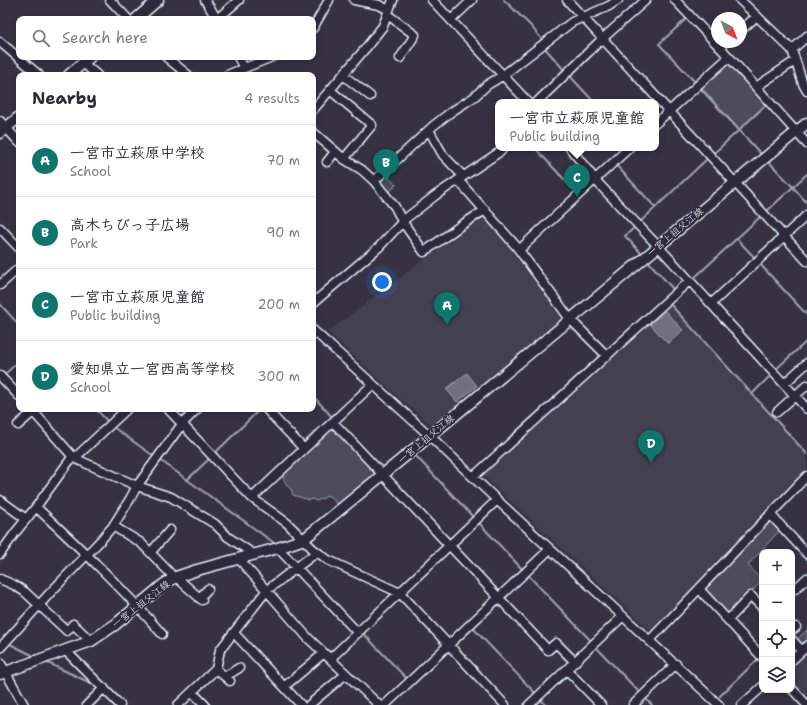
<!DOCTYPE html>
<html lang="en">
<head>
<meta charset="utf-8">
<style>
  body { margin:0; font-family:"Shantell Sans","Klee One",sans-serif; background:#f2f2f3; color:#2b2b33 }
  .controls { position:absolute; right:12px; bottom:12px; display:grid; overflow:hidden; border-radius:8px; box-shadow:0 2px 10px #0003 }
  .controls button { width:36px; height:36px; display:grid; place-items:center; padding:0; border:0; border-bottom:1px solid #e1e1e2; background:#fff; color:#2b2b33; font:20px sans-serif }
  .compass { position:absolute; left:711px; top:12px; width:36px; height:36px; border-radius:50%; background:#fff; box-shadow:0 2px 10px #0003; rotate:138deg }
  .you { position:absolute; left:382px; top:282px; width:14px; height:14px; margin:-10px; border:3px solid #fff; border-radius:50%; background:#1a73e8; box-shadow:0 0 0 6px #1a73e833 }
  .badge { display:grid; place-items:center; width:26px; height:26px; border-radius:50%; background:#0f766e; color:#fff; font-size:13px; font-weight:700 }
  .pin { position:absolute; translate:-50% -33px; filter:drop-shadow(0 1px 2px #0008) }
  .pin::after { content:''; position:absolute; top:21px; width:14px; height:12px; background:inherit; clip-path:polygon(0 0,100% 0,50% 100%) }
  .popup { position:absolute; left:495px; top:99px; width:164px; height:52px; box-sizing:border-box; display:grid; place-content:center; border-radius:8px; background:#fff; filter:drop-shadow(0 1px 3px #0005); font-size:13px; white-space:nowrap; color:#7c7c81 }
  .popup b { font-size:15px; color:#2b2b33 }
  .popup::after { content:''; position:absolute; left:50%; top:100%; margin-left:-8px; border:8px solid transparent; border-top-color:#fff }
  .list { margin:0; padding:0; list-style:none }
  h2 { display:flex; justify-content:space-between; align-items:center; height:52px; margin:0; padding:0 16px; font-size:17px }
  h2 small { font-size:13px; font-weight:400; color:#7c7c81 }
  .list li { display:grid; grid-template-columns:26px 1fr auto; gap:12px; align-items:center; box-sizing:border-box; height:72px; padding:0 16px; border-top:1px solid #e1e1e2 }
  .list b { display:block; font-size:15px; white-space:nowrap }
  .list p { margin:0; font-size:13px; white-space:nowrap; color:#7c7c81 }
  .list em { font-size:13px; font-style:normal; color:#7c7c81 }
  .icon { flex:none; width:22px; height:22px; fill:none; stroke:currentColor; stroke-width:2; stroke-linecap:round; stroke-linejoin:round }
  .map { position:relative; flex:none; width:807px; height:705px; overflow:hidden }
  .search { position:absolute; background:#fff; box-shadow:0 2px 10px #0003; left:16px; top:16px; width:300px; height:44px; display:flex; align-items:center; gap:10px; box-sizing:border-box; padding:0 14px; border-radius:8px; color:#7c7c81; font-size:15px }
  .panel { position:absolute; background:#fff; box-shadow:0 2px 10px #0003; left:16px; top:72px; width:300px; height:340px; border-radius:8px }
  .map>svg:first-child { display:block }
</style>
</head>
<body>
<div class="map">
<svg width="807" height="705" viewBox="0 0 807 705">
  <rect width="100%" height="100%" fill="#363244"/>
  <filter id="ink" filterUnits="userSpaceOnUse"><feTurbulence type="fractalNoise" baseFrequency=".025" numOctaves="2"/><feDisplacementMap in="SourceGraphic" scale="8" xChannelSelector="R" yChannelSelector="G"/><feConvolveMatrix kernelMatrix="1 2 1 2 8 2 1 2 1" color-interpolation-filters="sRGB"/></filter>
  <g filter="url(#ink)">
    <path fill="#433f51" d="M 484,214 L 529,268 L 566,318 L 434,427 L 399,398 L 328,332 Z
      M 668,304 L 807,455 L 807,471 L 654,634 L 482,475 Z
      M 807,649 L 807,694 L 803,698 L 792,687 L 792,662 Z"/>
    <path fill="#4d4b5c" stroke="#9a9eaa" d="M 725,63 L 729,63 L 766,104 L 739,129 L 701,87 Z
      M 386,174 L 396,185 L 387,194 L 379,184 L 379,180 Z
      M 336,427 L 381,471 L 341,504 L 337,505 L 333,499 L 327,495 L 324,498 L 316,501 L 313,499 L 309,500 L 293,495 L 291,489 C 286,486 282,478 283,471 L 329,429 Z
      M 770,520 L 780,530 L 748,565 L 762,581 L 728,616 L 704,589 Z
      M 807,630 L 807,645 L 802,649 L 795,641 Z"/>
    <path fill="#70717f" stroke="#a0a4af" d="M 665,311 L 683,330 L 668,344 L 650,324 Z
      M 467,373 L 477,386 L 457,402 L 446,389 Z"/>
    <g fill="none" stroke-linecap="round" stroke-linejoin="round">
      <path stroke="#a0a4af" stroke-width="2" d="M 504,0 L 531,26 L 543,41
        M 633,6 L 640,0
        M 686,19 L 659,44 L 696,83
        M 544,47 L 565,71
        M 569,75 L 594,102
        M 700,88 L 761,154
        M 535,148 L 576,192
        M 504,153 L 509,148
        M 712,155 L 767,104
        M 616,165 L 655,207
        M 807,174 L 793,187 L 807,203
        M 766,212 L 793,187 L 768,161
        M 639,223 L 708,158
        M 635,227 L 625,236 L 641,253
        M 737,239 L 756,259
        M 647,260 L 674,290
        M 759,263 L 807,315
        M 691,281 L 761,216
        M 669,303 L 807,454
        M 0,304 L 19,325
        M 775,370 L 807,341
        M 4,375 L 19,361
        M 752,394 L 772,374
        M 313,396 L 333,418
        M 96,409 L 109,423
        M 113,427 L 155,457
        M 214,454 L 260,409
        M 414,454 L 474,518
        M 160,460 L 277,545
        M 187,480 L 211,457
        M 478,522 L 523,570
        M 528,575 L 592,642
        M 363,633 L 407,679 L 408,678
        M 461,639 L 473,628 L 537,695
        M 8,643 L 36,657
        M 595,646 L 641,694
        M 46,662 L 95,685
        M 720,696 L 759,658
        M 644,697 L 652,705
        M 540,699 L 546,705
        M 110,700 L 114,705"/>
      <defs>
        <path id="minor" d="M 110,0 L 128,19
          M 205,0 L 217,19
          M 354,0 L 379,5 L 389,10 L 393,0
          M 432,0 L 528,102
          M 567,0 L 807,261
          M 675,0 L 729,57 L 807,144
          M 740,0 L 792,50 L 803,84 L 807,91
          M 388,15 L 415,35 L 400,58
          M 217,19 L 239,0
          M 451,20 L 472,0
          M 313,28 L 329,0
          M 741,30 L 757,16
          M 0,42 L 39,75
          M 792,50 L 807,36
          M 166,57 L 188,75
          M 238,57 L 244,68
          M 83,63 L 97,75
          M 227,75 L 272,57
          M 343,75 L 370,96
          M 756,87 L 795,61
          M 330,90 L 372,125 L 344,159
          M 537,102 L 602,39 L 646,0
          M 313,110 L 365,49 L 383,26 L 389,10
          M 0,121 L 19,142
          M 656,123 L 729,57
          M 429,130 L 443,155 L 463,176
          M 313,132 L 344,159 L 362,170 L 374,181 L 433,126 L 451,112 L 474,97 L 487,85 L 502,76 L 572,22 L 609,6 L 618,0
          M 570,148 L 598,183 L 658,246 L 807,409
          M 327,162 L 335,152
          M 458,180 L 516,246 L 570,319 L 607,356
          M 374,181 L 395,207 L 402,221 L 424,252 L 460,226 L 485,210
          M 0,228 L 19,248
          M 519,250 L 629,148
          M 0,285 L 19,268
          M 313,303 L 379,247 L 405,219 L 436,195 L 501,151 L 503,148
          M 711,304 L 807,215
          M 313,330 L 430,436 L 497,500 L 719,705
          M 0,376 L 19,396
          M 784,384 L 807,363
          M 31,409 L 74,458 L 137,486 L 171,497 L 215,524 L 228,537 L 255,555
          M 168,409 L 252,498 L 287,523 L 313,549 L 328,560 L 400,593 L 505,705
          M 266,409 L 304,449
          M 777,412 L 807,385
          M 333,422 L 548,650 L 556,643 L 575,662
          M 18,425 L 33,412
          M 473,477 L 689,281
          M 252,498 L 372,385
          M 0,500 L 26,519
          M 36,507 C 80,548 123,588 162,634
          M 770,514 L 807,554
          M 113,526 L 141,543 L 170,573 L 173,579
          M 278,548 L 358,633
          M 151,552 L 170,530
          M 0,554 L 15,533 L 36,507 L 70,460 L 78,455 L 127,409
          M 239,559 L 308,638 L 379,705
          M 176,577 L 202,600
          M 0,579 L 14,585 L 25,592 L 67,631 L 73,624 L 91,641
          M 699,589 L 762,657
          M 795,589 L 807,578
          M 199,598 L 208,589
          M 728,620 L 751,596 L 762,607
          M 792,630 L 796,627
          M 234,633 L 301,705
          M 650,640 L 807,476
          M 792,640 L 802,651
          M 0,648 L 50,593 L 100,541 L 113,526 L 130,499 L 137,486 L 182,424 L 197,409
          M 65,650 L 120,705
          M 330,659 L 497,500
          M 792,660 L 807,646
          M 0,662 L 24,705
          M 216,669 L 220,650 L 267,590 L 317,552
          M 567,670 L 601,705
          M 226,676 L 239,668
          M 285,686 L 324,653
          M 792,689 L 807,705
          M 192,692 L 205,705
          M 87,705 L 104,688
          M 178,705 L 216,669 L 230,681
          M 309,705 L 346,674
          M 385,705 L 550,549
          M 529,705 L 623,616
          M 633,705 L 676,664
          M 742,705 L 762,687"/>
        <path id="major" d="M 136,19 L 158,0
          M 69,75 L 90,57
          M 0,133 L 19,117
          M 0,674 L 91,641 L 116,624 L 164,584 L 176,577 L 197,570 L 278,548 L 304,539 L 430,436 L 807,123"/>
      </defs>
      <use href="#minor" stroke="#e8f1f8" stroke-width="11"/>
      <use href="#major" stroke="#e8f1f8" stroke-width="13"/>
      <use href="#minor" stroke="#2f2a3d" stroke-width="8"/>
      <use href="#major" stroke="#2f2a3d" stroke-width="10"/>
    </g>
  </g>
  <g text-anchor="middle" dominant-baseline="central" stroke-width="3.5" stroke-linejoin="round" paint-order="stroke">
    <g font-size="10" fill="#e8f1f8" stroke="#2f2a3d">
      <text transform="translate(675 232) rotate(-40)">一宮上祖父江線</text>
      <text transform="translate(426 439) rotate(-40)">一宮上祖父江線</text>
      <text transform="translate(141 604) rotate(-38)">一宮上祖父江線</text>
    </g>
  </g>
</svg>
<div class="controls">
<button>+</button>
<button>−</button>
<button><svg class="icon" aria-label="locate" viewBox="0 0 24 24"><circle cx="12" cy="12" r="6"/><path d="M12 2v4M12 18v4M2 12h4M18 12h4"/></svg></button>
<button><svg class="icon" aria-label="layers" viewBox="0 0 24 24"><path d="M12 4l9 5-9 5-9-5zM3 14l9 5 9-5"/></svg></button>
</div>
<svg class="compass" viewBox="-18 -18 36 36"><path d="M0-13l5 13h-10z" fill="#e53935"/><path d="M0 13l5-13h-10z" fill="#7c7c81"/></svg>
<div class="you"></div>
<div class="pin badge" style="left:447px;top:325px">A</div>
<div class="pin badge" style="left:386px;top:182px">B</div>
<div class="pin badge" style="left:577px;top:197px">C</div>
<div class="popup"><b>一宮市立萩原児童館</b>Public building</div>
<div class="pin badge" style="left:651px;top:463px">D</div>
<div class="search"><svg class="icon" aria-label="search" viewBox="0 0 24 24"><circle cx="10" cy="10" r="6"/><path d="M15 15l6 6"/></svg>Search here</div>
<section class="panel">
<h2>Nearby<small>4 results</small></h2>
<ul class="list">
<li><span class="badge">A</span><div><b>一宮市立萩原中学校</b><p>School</p></div><em>70 m</em></li>
<li><span class="badge">B</span><div><b>高木ちびっ子広場</b><p>Park</p></div><em>90 m</em></li>
<li><span class="badge">C</span><div><b>一宮市立萩原児童館</b><p>Public building</p></div><em>200 m</em></li>
<li><span class="badge">D</span><div><b>愛知県立一宮西高等学校</b><p>School</p></div><em>300 m</em></li>
</ul>
</section>
</div>
</body>
</html>
